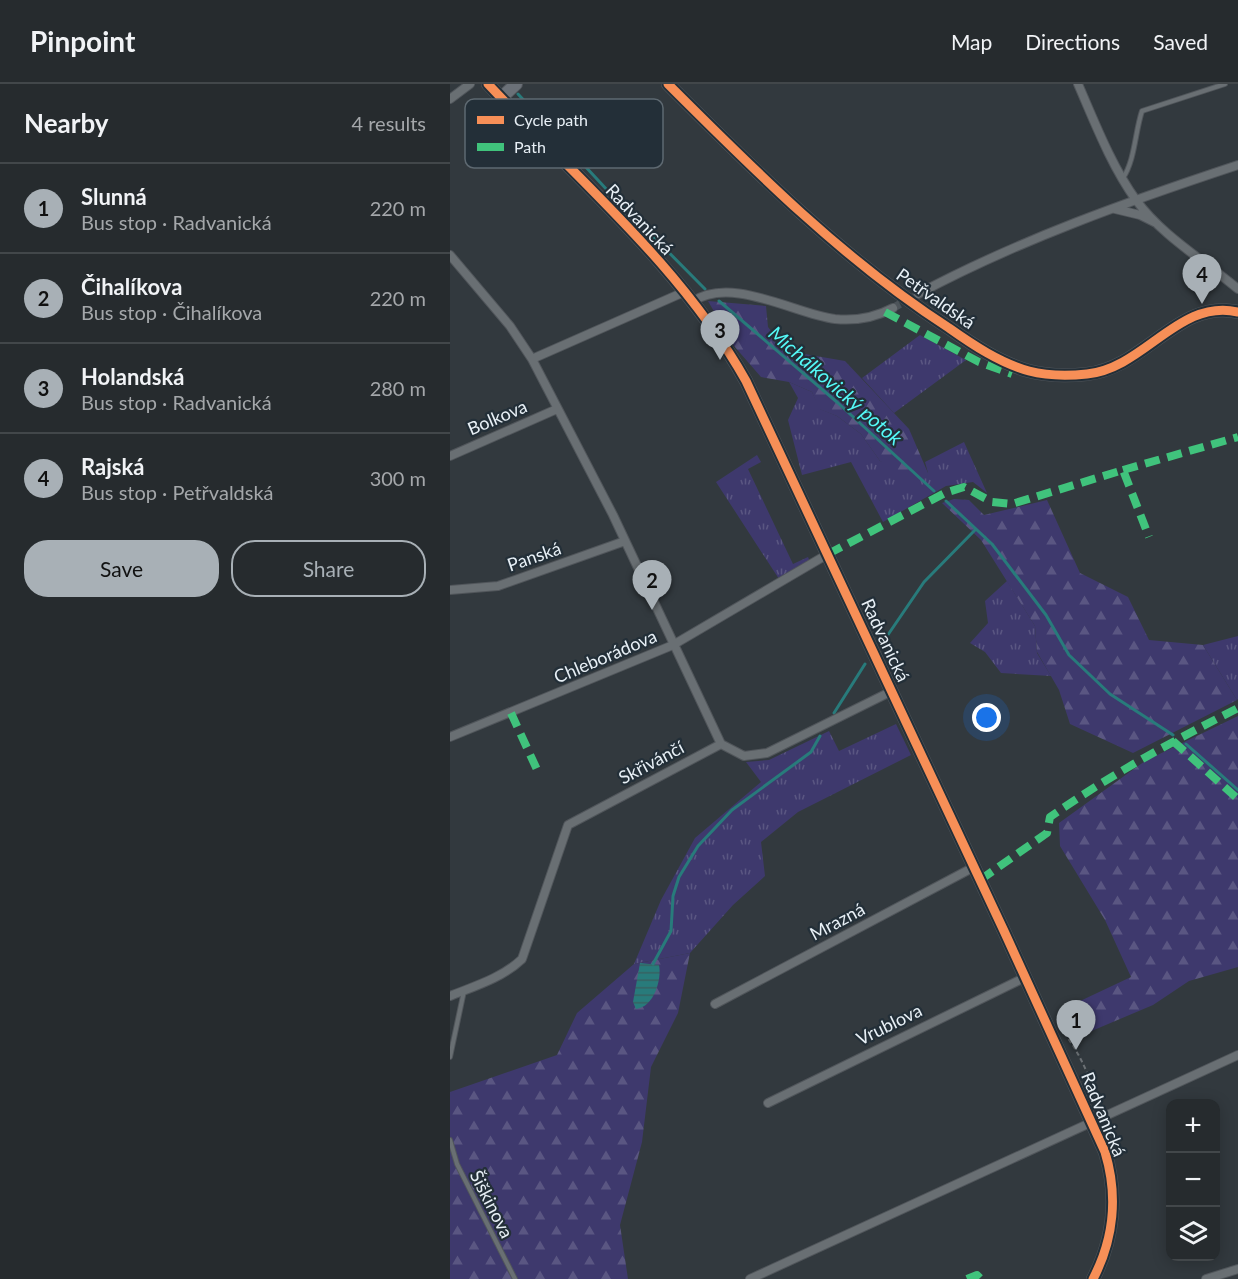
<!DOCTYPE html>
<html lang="en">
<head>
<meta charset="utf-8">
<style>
  body { margin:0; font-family:Lato,sans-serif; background:#2e3336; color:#f1f3f6 }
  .controls { position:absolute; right:18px; bottom:18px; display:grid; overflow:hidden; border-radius:12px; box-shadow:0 3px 15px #0003 }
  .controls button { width:54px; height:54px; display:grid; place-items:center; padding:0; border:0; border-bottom:2px solid #42474a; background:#262b2e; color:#f1f3f6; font:30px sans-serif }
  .you { position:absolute; left:537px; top:634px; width:21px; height:21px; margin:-15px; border:4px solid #fff; border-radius:50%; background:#1a73e8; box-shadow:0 0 0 9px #1a73e833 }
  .badge { display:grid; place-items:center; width:39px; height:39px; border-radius:50%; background:#a8b0b6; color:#111; font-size:20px; font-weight:700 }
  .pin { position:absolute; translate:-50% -50px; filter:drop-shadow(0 2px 3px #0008) }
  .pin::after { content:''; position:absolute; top:32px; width:21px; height:18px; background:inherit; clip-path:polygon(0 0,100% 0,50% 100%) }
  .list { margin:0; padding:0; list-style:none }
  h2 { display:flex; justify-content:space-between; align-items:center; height:78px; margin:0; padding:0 24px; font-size:26px }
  h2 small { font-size:20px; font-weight:400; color:#a4a7aa }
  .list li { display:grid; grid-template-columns:39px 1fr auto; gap:18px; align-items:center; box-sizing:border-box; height:90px; padding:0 24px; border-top:2px solid #42474a }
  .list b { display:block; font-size:22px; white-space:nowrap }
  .list p { margin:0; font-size:20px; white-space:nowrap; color:#a4a7aa }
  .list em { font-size:20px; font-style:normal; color:#a4a7aa }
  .actions { display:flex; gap:12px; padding:18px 24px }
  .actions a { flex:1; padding:14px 0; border:2px solid #a8b0b6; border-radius:24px; text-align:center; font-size:21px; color:#a8b0b6 }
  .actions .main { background:#a8b0b6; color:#111 }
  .icon { flex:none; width:33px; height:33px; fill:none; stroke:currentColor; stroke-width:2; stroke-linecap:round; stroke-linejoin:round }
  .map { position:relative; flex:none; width:788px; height:1195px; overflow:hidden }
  header { display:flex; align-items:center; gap:36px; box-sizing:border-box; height:84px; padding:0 30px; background:#262b2e; border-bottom:2px solid #42474a }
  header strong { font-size:28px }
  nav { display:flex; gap:33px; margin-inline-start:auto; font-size:21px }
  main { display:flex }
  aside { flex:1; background:#262b2e }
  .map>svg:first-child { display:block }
</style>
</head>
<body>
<header>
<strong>Pinpoint</strong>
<nav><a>Map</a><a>Directions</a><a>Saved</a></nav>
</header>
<main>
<aside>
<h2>Nearby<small>4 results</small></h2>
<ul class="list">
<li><span class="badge">1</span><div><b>Slunná</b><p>Bus stop · Radvanická</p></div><em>220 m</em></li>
<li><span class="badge">2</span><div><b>Čihalíkova</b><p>Bus stop · Čihalíkova</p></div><em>220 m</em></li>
<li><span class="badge">3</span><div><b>Holandská</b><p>Bus stop · Radvanická</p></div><em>280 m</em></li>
<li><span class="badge">4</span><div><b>Rajská</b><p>Bus stop · Petřvaldská</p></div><em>300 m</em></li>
</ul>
<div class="actions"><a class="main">Save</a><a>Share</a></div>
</aside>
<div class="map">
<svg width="788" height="1195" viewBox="0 0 788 1195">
  <defs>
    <pattern id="grass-tufts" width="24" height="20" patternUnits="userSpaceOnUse" patternTransform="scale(1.5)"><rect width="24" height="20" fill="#3e396d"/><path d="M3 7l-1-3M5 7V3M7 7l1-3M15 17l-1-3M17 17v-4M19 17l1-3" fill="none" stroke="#5a5682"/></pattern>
    <pattern id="forest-firs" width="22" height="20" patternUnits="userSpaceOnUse" patternTransform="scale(1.5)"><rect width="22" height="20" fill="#3e396d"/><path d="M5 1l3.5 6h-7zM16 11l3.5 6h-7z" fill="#5a5682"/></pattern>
    <pattern id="water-rules" width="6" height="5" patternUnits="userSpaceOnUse" patternTransform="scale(1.5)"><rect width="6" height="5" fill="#287b7b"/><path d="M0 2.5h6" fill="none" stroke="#376262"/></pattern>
  </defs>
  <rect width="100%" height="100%" fill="#32393e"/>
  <path fill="url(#grass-tufts)" d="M 470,251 L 516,276 L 444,329 L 412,294 Z
    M 339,298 L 362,308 L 370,325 L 387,332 L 411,350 L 430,377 L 478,389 L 475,378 L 514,358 L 537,409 L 523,398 L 496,402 L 433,438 L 401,378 L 352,391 L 338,336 L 348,314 Z
    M 307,371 L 311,378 L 298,385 L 343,480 L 358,473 L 360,478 L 329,495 L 266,398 Z
    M 557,497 L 585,542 L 587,569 L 601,592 L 551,589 L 535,568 L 520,559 L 538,539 L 535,517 Z
    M 788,552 L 788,615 L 787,616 L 753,561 Z
    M 446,640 L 461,671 L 348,728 L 311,758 L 315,792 L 283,821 L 240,869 L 184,880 L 211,816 L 245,754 L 311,698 L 296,678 L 319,676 L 379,647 L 389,667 Z"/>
  <path fill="url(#forest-firs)" d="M 258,217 L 316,222 L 318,243 L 337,267 L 395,277 L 459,345 L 478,389 L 459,393 L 430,377 L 411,350 L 387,332 L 369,325 L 362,308 L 339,298 L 311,293 L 284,262 Z
    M 504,415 L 519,416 L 534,431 L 597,416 L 630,489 L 678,513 L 699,556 L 753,561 L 787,616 L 683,669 L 620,640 L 609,606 L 587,568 L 585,542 L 531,456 L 492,419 Z
    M 788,632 L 788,883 L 739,897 L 703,921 L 625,954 L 611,926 L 681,893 L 655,836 L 610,762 L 609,739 L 695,677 Z
    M 240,869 L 228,929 L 201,983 L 192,1058 L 170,1141 L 178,1195 L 0,1195 L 0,1008 L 107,971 L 127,929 L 184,880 Z"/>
  <path fill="url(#water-rules)" d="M 190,879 L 209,881 C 212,895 204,923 186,925 L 183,918 Z"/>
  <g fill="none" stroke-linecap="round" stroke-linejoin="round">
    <path stroke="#287b7b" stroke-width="3" d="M 68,10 L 159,108 L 255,205
      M 269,217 L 388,319 L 484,407
      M 496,417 L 542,460 L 596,531 L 619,571 L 660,610 L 723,651
      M 431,561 L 474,498 L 526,445
      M 384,629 L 415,580
      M 736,660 L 788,706
      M 203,880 L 221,847 L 223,812 L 229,793 L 248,762 L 282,726 L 361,668 L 370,652"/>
    <path stroke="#4d545a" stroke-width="8" stroke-dasharray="8 4" stroke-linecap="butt" d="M 443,224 L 468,210"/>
    <defs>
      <path id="lane" d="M 673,94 C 685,76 685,48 692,27 L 775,0
        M 0,973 L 14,907
        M 0,1056 L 7,1080 L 65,1195"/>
      <path id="street" d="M 628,0 C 645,39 661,81 686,116 C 712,152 755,177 788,205
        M 0,15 L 20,0
        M 665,125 L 690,131 L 704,138
        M 0,171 L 60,242 L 82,275 L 163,431 L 271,660
        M 468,210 C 569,156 679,117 788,81
        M 242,218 C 281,191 345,230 385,235 C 405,237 426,233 443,224
        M 82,275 L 234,208
        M 0,372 L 107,325
        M 0,506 L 48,502 L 175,457
        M 0,653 L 223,561 L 378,470
        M 0,912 C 25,902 52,894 72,875 L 118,741 L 271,660 L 294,672 L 317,669 L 442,607
        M 265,920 L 524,783
        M 318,1019 L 576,893
        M 300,1195 L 788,971
        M 756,1195 L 788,1185"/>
      <path id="secondary" d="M 38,0 C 127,95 232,183 296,297 L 554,847 L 655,1068 C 668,1111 664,1155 643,1195
        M 218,0 C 305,87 395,177 499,244 C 523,261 550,279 579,287 C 598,292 618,292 637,290 C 695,284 729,214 788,228
        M 51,14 L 66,0"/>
    </defs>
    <use href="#lane" stroke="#51565b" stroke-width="6"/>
    <use href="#street" stroke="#51565b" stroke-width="10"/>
    <use href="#secondary" stroke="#51565b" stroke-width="14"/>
    <path stroke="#6b7074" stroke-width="2" stroke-dasharray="4.5 3" stroke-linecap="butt" d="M 614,949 C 631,971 641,994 647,1022"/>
    <use href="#lane" stroke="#696f73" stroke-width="4"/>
    <use href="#street" stroke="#696f73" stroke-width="8"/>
    <use href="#secondary" stroke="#6b7178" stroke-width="12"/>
    <path stroke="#40c37c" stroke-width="8" stroke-dasharray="15 8" stroke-linecap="butt" d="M 435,228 L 529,278 L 562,290
      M 673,386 L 788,353
      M 378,470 L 495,409 L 514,403 L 542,418 L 562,420 L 673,386 L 699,453
      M 61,629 L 89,690
      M 723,657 L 788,715
      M 530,796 L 597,749 L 600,733 C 660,691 723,657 788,624
      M 517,1195 L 527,1191 L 531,1195"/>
    <defs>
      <path id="cycleway" d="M 38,0 C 127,95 232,183 296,297 L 554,847 L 655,1068 C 668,1111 664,1155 643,1195
        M 218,0 C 305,87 395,177 499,244 C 523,261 550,279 579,287 C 598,292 618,292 637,290 C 695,284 729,214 788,228"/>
    </defs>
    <use href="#cycleway" stroke="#232f38" stroke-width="13"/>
    <use href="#cycleway" stroke="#f78f57" stroke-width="9"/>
  </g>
  <g text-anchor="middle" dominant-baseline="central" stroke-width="4.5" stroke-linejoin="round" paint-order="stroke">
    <g font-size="18" fill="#e8f0f6" stroke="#232f38">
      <text transform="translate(190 135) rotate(47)">Radvanická</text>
      <text transform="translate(486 214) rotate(35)">Petřvaldská</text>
      <text transform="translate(47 333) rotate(-23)">Bolkova</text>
      <text transform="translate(84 472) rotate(-19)">Panská</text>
      <text transform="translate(436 556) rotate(65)">Radvanická</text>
      <text transform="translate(155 572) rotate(-23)">Chleborádova</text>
      <text transform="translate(201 678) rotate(-28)">Skřivánčí</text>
      <text transform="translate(387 837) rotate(-28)">Mrazná</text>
      <text transform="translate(439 940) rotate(-26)">Vrublova</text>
      <text transform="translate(654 1030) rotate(68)">Radvanická</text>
      <text transform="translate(42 1120) rotate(63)">Šiškinova</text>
    </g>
    <g font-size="20" font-style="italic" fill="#54f9f7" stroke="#232f38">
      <text transform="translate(386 301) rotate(41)">Michálkovický potok</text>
    </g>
  </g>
  <rect x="15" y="15" width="198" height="69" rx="9" fill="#232f38" stroke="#5e6971" stroke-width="1.5"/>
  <rect x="27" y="32" width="27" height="8" fill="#f78f57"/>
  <rect x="27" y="59" width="27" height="8" fill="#40c37c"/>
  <g font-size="16" fill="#e8f0f6">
    <text x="64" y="42">Cycle path</text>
    <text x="64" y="69">Path</text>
  </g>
</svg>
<div class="controls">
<button>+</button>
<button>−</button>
<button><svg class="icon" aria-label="layers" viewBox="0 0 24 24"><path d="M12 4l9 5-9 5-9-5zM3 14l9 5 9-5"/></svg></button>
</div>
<div class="you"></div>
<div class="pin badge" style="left:626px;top:966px">1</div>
<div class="pin badge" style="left:202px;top:526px">2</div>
<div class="pin badge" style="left:270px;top:276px">3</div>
<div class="pin badge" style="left:752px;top:220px">4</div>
</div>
</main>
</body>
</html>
